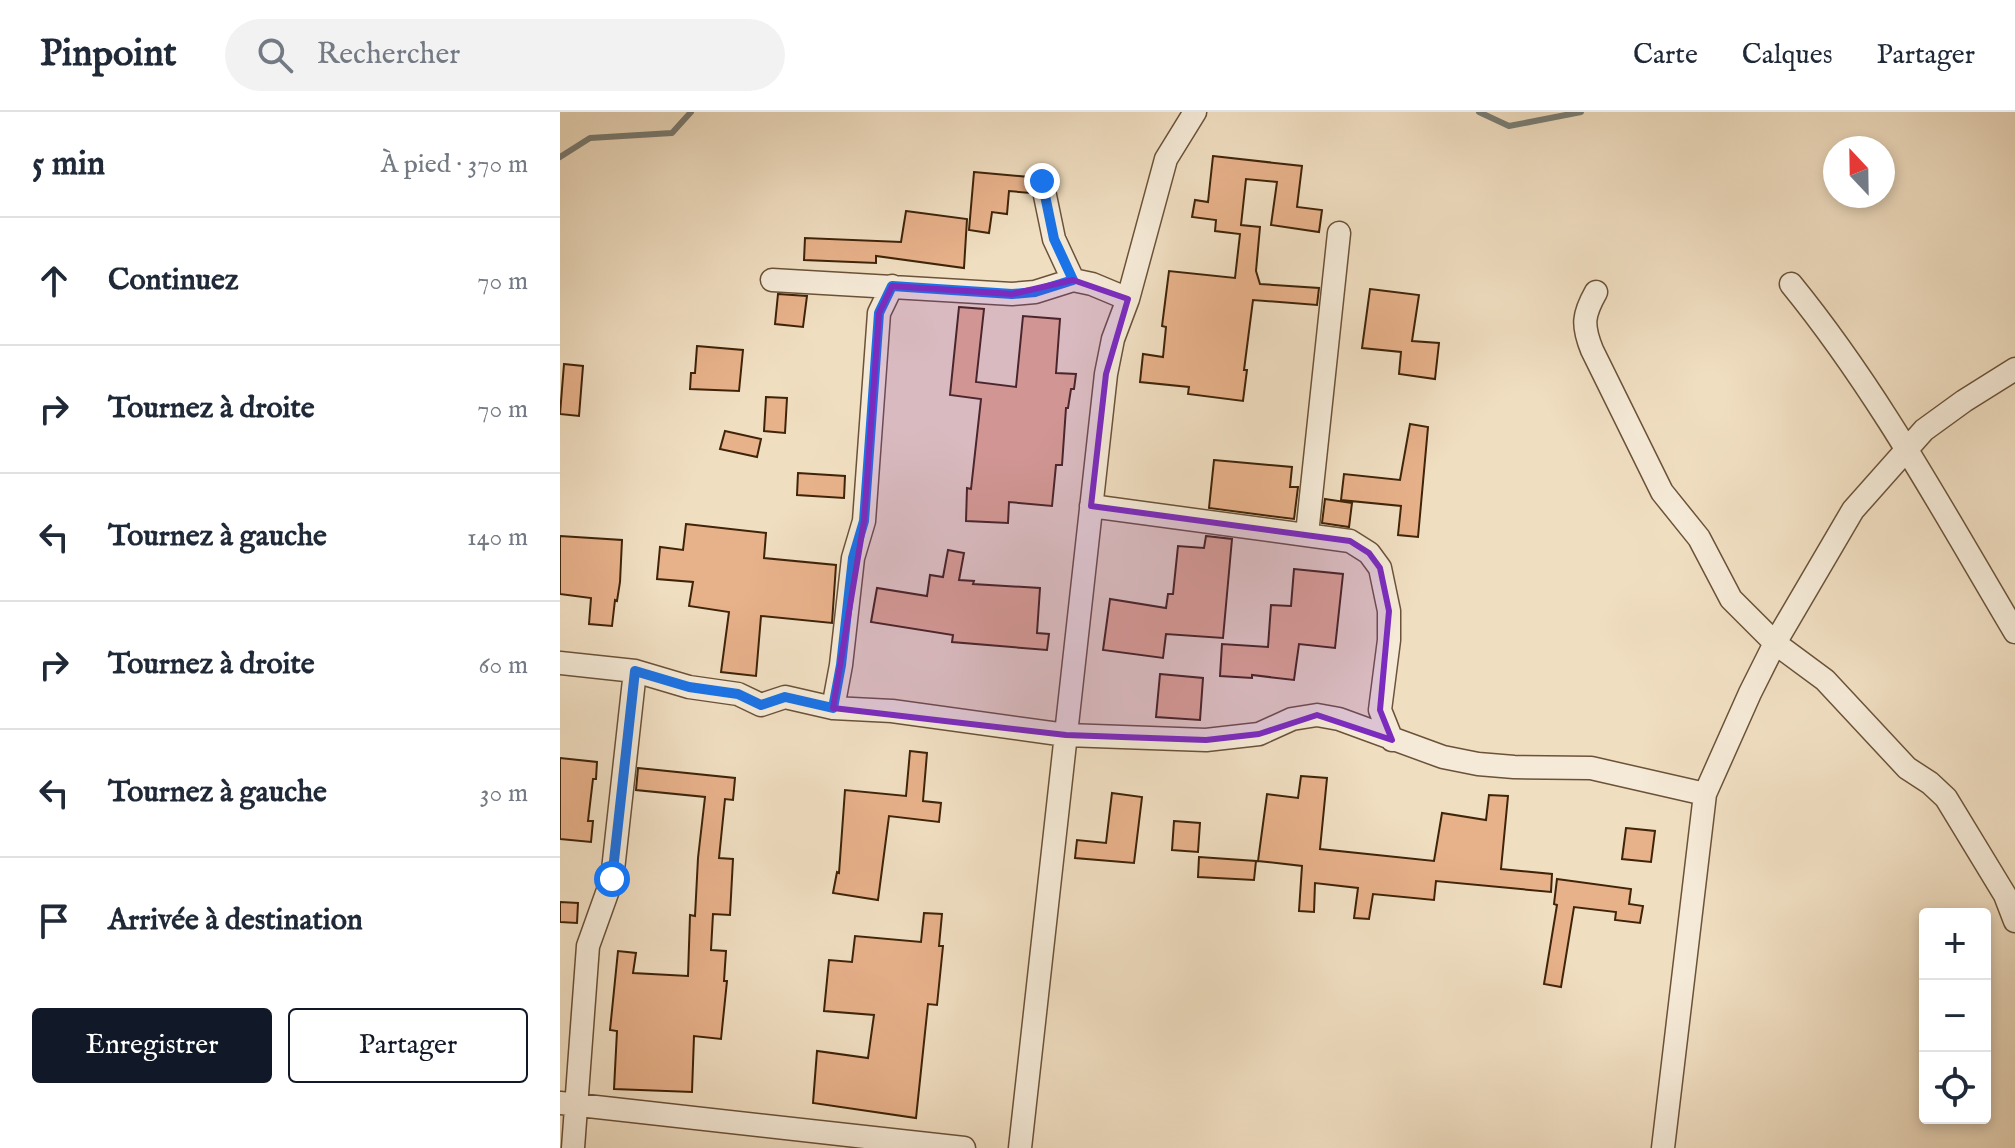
<!DOCTYPE html>
<html lang="fr">
<head>
<meta charset="utf-8">
<style>
  body { margin:0; font-family:"IM FELL English",serif; background:#f2f2f3; color:#1f2937 }
  .controls { position:absolute; right:24px; bottom:24px; display:grid; overflow:hidden; border-radius:8px; box-shadow:0 4px 12px #0003 }
  .controls button { width:72px; height:72px; display:grid; place-items:center; padding:0; border:0; border-bottom:2px solid #e0e1e3; background:#fff; color:#1f2937; font:40px sans-serif }
  .compass { position:absolute; left:1263px; top:24px; width:72px; height:72px; border-radius:50%; background:#fff; box-shadow:0 4px 12px #0003; rotate:338deg }
  .stop { position:absolute; width:24px; height:24px; margin:-18px; border:6px solid #1a73e8; border-radius:50%; background:#fff }
  .stop.end { background:#1a73e8; border-color:#fff; box-shadow:0 2px 8px #0008 }
  .list { margin:0; padding:0; list-style:none }
  h2 { display:flex; justify-content:space-between; align-items:center; height:104px; margin:0; padding:0 32px; font-size:34px }
  h2 small { font-size:26px; font-weight:400; color:#747a83 }
  .list li { display:grid; grid-template-columns:52px 1fr auto; gap:24px; align-items:center; box-sizing:border-box; height:128px; padding:0 32px; border-top:2px solid #e0e1e3 }
  .list b { display:block; font-size:30px; white-space:nowrap }
  .list em { font-size:26px; font-style:normal; color:#747a83 }
  .actions { display:flex; gap:16px; padding:24px 32px }
  .actions a { flex:1; padding:18px 0; border:2px solid #111827; border-radius:8px; text-align:center; font-size:28px; color:#111827 }
  .actions .main { background:#111827; color:#fff }
  .icon { flex:none; width:44px; height:44px; fill:none; stroke:currentColor; stroke-width:2; stroke-linecap:round; stroke-linejoin:round }
  .map { position:relative; flex:none; width:1455px; height:1036px; overflow:hidden }
  header { display:flex; align-items:center; gap:48px; box-sizing:border-box; height:112px; padding:0 40px; background:#fff; border-bottom:2px solid #e0e1e3 }
  header strong { font-size:38px }
  nav { display:flex; gap:44px; margin-inline-start:auto; font-size:28px }
  .search { width:560px; height:72px; background:#f2f2f3; display:flex; align-items:center; gap:20px; box-sizing:border-box; padding:0 28px; border-radius:44px; color:#747a83; font-size:30px }
  main { display:flex }
  aside { flex:1; background:#fff }
  .map>svg:first-child { display:block }
</style>
</head>
<body>
<header>
<strong>Pinpoint</strong>
<div class="search"><svg class="icon" aria-label="search" viewBox="0 0 24 24"><circle cx="10" cy="10" r="6"/><path d="M15 15l6 6"/></svg>Rechercher</div>
<nav><a>Carte</a><a>Calques</a><a>Partager</a></nav>
</header>
<main>
<aside>
<h2>5 min<small>À pied · 370 m</small></h2>
<ul class="list">
<li><svg class="icon" aria-label="ahead" viewBox="0 0 24 24"><path d="M12 20V5M6 11l6-6 6 6"/></svg><div><b>Continuez</b></div><em>70 m</em></li>
<li><svg class="icon" aria-label="right" viewBox="0 0 24 24"><path d="M7 20v-9h11M14 6l5 5-5 5"/></svg><div><b>Tournez à droite</b></div><em>70 m</em></li>
<li><svg class="icon" aria-label="left" viewBox="0 0 24 24"><path d="M17 20v-9H6M10 6l-5 5 5 5"/></svg><div><b>Tournez à gauche</b></div><em>140 m</em></li>
<li><svg class="icon" aria-label="right" viewBox="0 0 24 24"><path d="M7 20v-9h11M14 6l5 5-5 5"/></svg><div><b>Tournez à droite</b></div><em>60 m</em></li>
<li><svg class="icon" aria-label="left" viewBox="0 0 24 24"><path d="M17 20v-9H6M10 6l-5 5 5 5"/></svg><div><b>Tournez à gauche</b></div><em>30 m</em></li>
<li><svg class="icon" aria-label="arrive" viewBox="0 0 24 24"><path d="M6 21V4h12l-3 4 3 4H6"/></svg><div><b>Arrivée à destination</b></div></li>
</ul>
<div class="actions"><a class="main">Enregistrer</a><a>Partager</a></div>
</aside>
<div class="map">
<svg width="1455" height="1036" viewBox="0 0 1455 1036">
  <rect width="100%" height="100%" fill="#f0dec1"/>
  <filter id="stains"><feTurbulence type="fractalNoise" baseFrequency=".0025" numOctaves="4"/><feColorMatrix values="0 0 0 0 .2 0 0 0 0 .09 0 0 0 0 .02 0 0 0 .5 -.17"/></filter>
  <radialGradient id="worn" r=".72"><stop offset=".6" stop-color="#630" stop-opacity="0"/><stop offset="1" stop-color="#630" stop-opacity=".3"/></radialGradient>
  <g fill="none" stroke-linecap="round" stroke-linejoin="round">
    <path stroke="#797d75" stroke-width="6" d="M 919,0 L 949,14 L 1021,0
      M 0,45 L 30,26 L 112,21 L 131,0"/>
  </g>
  <path fill="#e7b18a" stroke="#3f240a" stroke-width="2" d="M 653,44 L 742,54 L 737,95 L 762,98 L 759,120 L 711,113 L 717,70 L 686,67 L 681,113 L 700,115 L 696,159 L 700,172 L 759,176 L 757,193 L 693,188 L 684,258 L 687,258 L 683,289 L 628,282 L 629,275 L 580,270 L 583,242 L 603,245 L 606,215 L 602,214 L 609,159 L 675,166 L 680,122 L 655,119 L 656,108 L 632,105 L 635,88 L 648,90 Z
    M 414,60 L 469,65 L 470,81 L 449,79 L 447,102 L 432,100 L 429,121 L 409,118 Z
    M 346,99 L 407,107 L 404,156 L 316,144 L 316,151 L 244,148 L 245,126 L 341,130 Z
    M 810,177 L 859,183 L 852,229 L 879,231 L 875,267 L 839,262 L 841,240 L 802,236 Z
    M 218,182 L 247,184 L 243,215 L 215,212 Z
    M 399,195 L 424,197 L 416,270 L 456,275 L 463,204 L 500,207 L 496,261 L 516,262 L 514,277 L 511,277 L 508,296 L 506,296 L 502,353 L 496,353 L 492,394 L 449,390 L 448,411 L 406,409 L 407,376 L 411,377 L 421,287 L 390,283 Z
    M 137,234 L 183,238 L 179,279 L 130,277 L 131,261 L 135,261 Z
    M 4,252 L 23,254 L 19,304 L 0,302 Z
    M 206,285 L 227,286 L 225,321 L 204,319 Z
    M 850,312 L 868,315 L 858,425 L 838,423 L 841,394 L 781,388 L 784,362 L 840,368 Z
    M 165,319 L 201,327 L 197,345 L 160,337 Z
    M 654,348 L 732,355 L 730,375 L 738,375 L 734,407 L 649,396 Z
    M 238,361 L 285,364 L 284,386 L 237,383 Z
    M 765,387 L 792,391 L 789,415 L 762,411 Z
    M 126,412 L 206,421 L 204,446 L 276,453 L 272,511 L 201,504 L 196,564 L 161,560 L 169,500 L 129,494 L 133,470 L 97,467 L 100,435 L 123,438 Z
    M 0,424 L 62,428 L 60,470 L 57,489 L 55,488 L 52,514 L 29,512 L 31,486 L 0,482 Z
    M 646,424 L 672,427 L 663,526 L 606,522 L 603,546 L 543,538 L 550,487 L 606,496 L 608,482 L 613,482 L 618,434 L 644,436 Z
    M 388,438 L 404,441 L 399,468 L 414,469 L 413,472 L 480,476 L 477,521 L 489,522 L 487,538 L 392,530 L 393,523 L 311,510 L 317,476 L 367,484 L 370,463 L 383,465 Z
    M 734,457 L 783,462 L 775,536 L 739,532 L 734,568 L 692,563 L 692,566 L 660,564 L 662,532 L 708,535 L 711,493 L 731,494 Z
    M 600,562 L 643,566 L 640,608 L 596,605 Z
    M 350,639 L 367,641 L 363,689 L 381,691 L 379,710 L 329,704 L 318,788 L 273,781 L 277,760 L 279,761 L 285,678 L 346,684 Z
    M 0,646 L 37,650 L 36,667 L 33,667 L 28,709 L 33,709 L 31,730 L 0,727 Z
    M 78,656 L 175,666 L 173,688 L 165,687 L 159,746 L 173,747 L 170,803 L 153,802 L 151,838 L 166,839 L 164,869 L 167,869 L 161,927 L 134,924 L 132,980 L 54,977 L 57,919 L 50,918 L 58,839 L 76,841 L 73,861 L 128,864 L 130,803 L 135,804 L 138,746 L 145,685 L 76,678 Z
    M 741,664 L 767,666 L 760,737 L 874,749 L 882,701 L 926,708 L 929,683 L 948,684 L 941,757 L 992,762 L 991,780 L 876,769 L 874,788 L 813,782 L 809,807 L 794,806 L 798,776 L 755,771 L 754,800 L 739,799 L 742,754 L 698,749 L 707,682 L 738,686 Z
    M 552,681 L 582,685 L 574,751 L 515,746 L 517,728 L 546,731 Z
    M 614,709 L 640,711 L 638,740 L 612,738 Z
    M 1066,716 L 1095,719 L 1091,750 L 1062,747 Z
    M 639,745 L 696,749 L 694,768 L 638,765 Z
    M 997,767 L 1071,777 L 1069,792 L 1083,794 L 1080,811 L 1055,808 L 1056,800 L 1014,795 L 1001,875 L 984,872 L 997,793 L 994,792 Z
    M 0,790 L 18,791 L 17,811 L 0,810 Z
    M 364,801 L 382,802 L 379,834 L 383,834 L 377,893 L 368,892 L 356,1006 L 253,991 L 257,939 L 308,946 L 314,903 L 264,899 L 269,848 L 292,850 L 295,824 L 361,830 Z"/>
  <g fill="none" stroke-linecap="round" stroke-linejoin="round">
    <defs>
      <path id="minor" d="M 482,69 L 494,127 L 513,168
        M 212,168 L 452,182 L 475,180 L 513,168 L 532,172 L 568,187 L 553,227 L 546,262 L 460,1036
        M 1231,172 C 1319,280 1384,401 1455,520
        M 1036,180 C 1023,203 1022,213 1032,238 L 1102,380 L 1139,426 L 1171,487 L 1215,531 L 1265,568 L 1347,656 L 1370,671 L 1386,686 L 1445,783 L 1455,809
        M 568,187 L 606,47 L 635,0
        M 531,394 L 790,429 L 809,441 L 820,456 L 829,499 L 829,528 L 820,598 L 832,628
        M 747,422 L 779,121
        M 0,551 L 75,559 L 129,575 L 178,582 L 201,593 L 225,585 L 273,596 L 332,599 L 506,623 L 646,628 L 699,622 L 732,607 L 757,603 L 779,607 L 883,645 L 918,652 L 954,655 L 1031,656 L 1145,682
        M 273,596 L 281,553 L 293,446 L 304,409 L 319,201 L 332,174
        M 0,991 L 404,1036
        M 13,1036 L 28,834 L 52,767 L 75,559
        M 1103,1036 L 1145,682 L 1190,581 L 1215,531 L 1293,398 L 1364,318 L 1404,289 L 1455,257"/>
    </defs>
    <use href="#minor" stroke="#6b5238" stroke-width="25"/>
    <use href="#minor" stroke="#f5ead7" stroke-width="22"/>
  </g>
  <g fill="none" stroke-linecap="round" stroke-linejoin="round">
    <path stroke="#1a73e8" stroke-width="10" d="M 52,767 L 75,559 L 129,575 L 178,582 L 201,593 L 225,585 L 273,596 L 281,553 L 293,446 L 304,409 L 319,201 L 332,174 L 452,182 L 475,180 L 513,168 L 494,127 L 482,69"/>
  </g>
  <path fill="#7b2cbf" fill-opacity="0.2" stroke="#7b2cbf" stroke-width="6" stroke-linejoin="round" d="M 513,168 L 568,187 L 546,262 L 531,394 L 790,429 L 809,441 L 820,456 L 829,499 L 820,598 L 832,628 L 757,603 L 699,622 L 646,628 L 506,623 L 273,596 L 304,409 L 319,201 L 332,174 L 452,182 Z"/>
  <rect width="100%" height="100%" filter="url(#stains)"/>
  <rect width="100%" height="100%" fill="url(#worn)"/>
</svg>
<div class="controls">
<button>+</button>
<button>−</button>
<button><svg class="icon" aria-label="locate" viewBox="0 0 24 24"><circle cx="12" cy="12" r="6"/><path d="M12 2v4M12 18v4M2 12h4M18 12h4"/></svg></button>
</div>
<svg class="compass" viewBox="-18 -18 36 36"><path d="M0-13l5 13h-10z" fill="#e53935"/><path d="M0 13l5-13h-10z" fill="#747a83"/></svg>
<div class="stop" style="left:52px;top:767px"></div>
<div class="stop end" style="left:482px;top:69px"></div>
</div>
</main>
</body>
</html>
